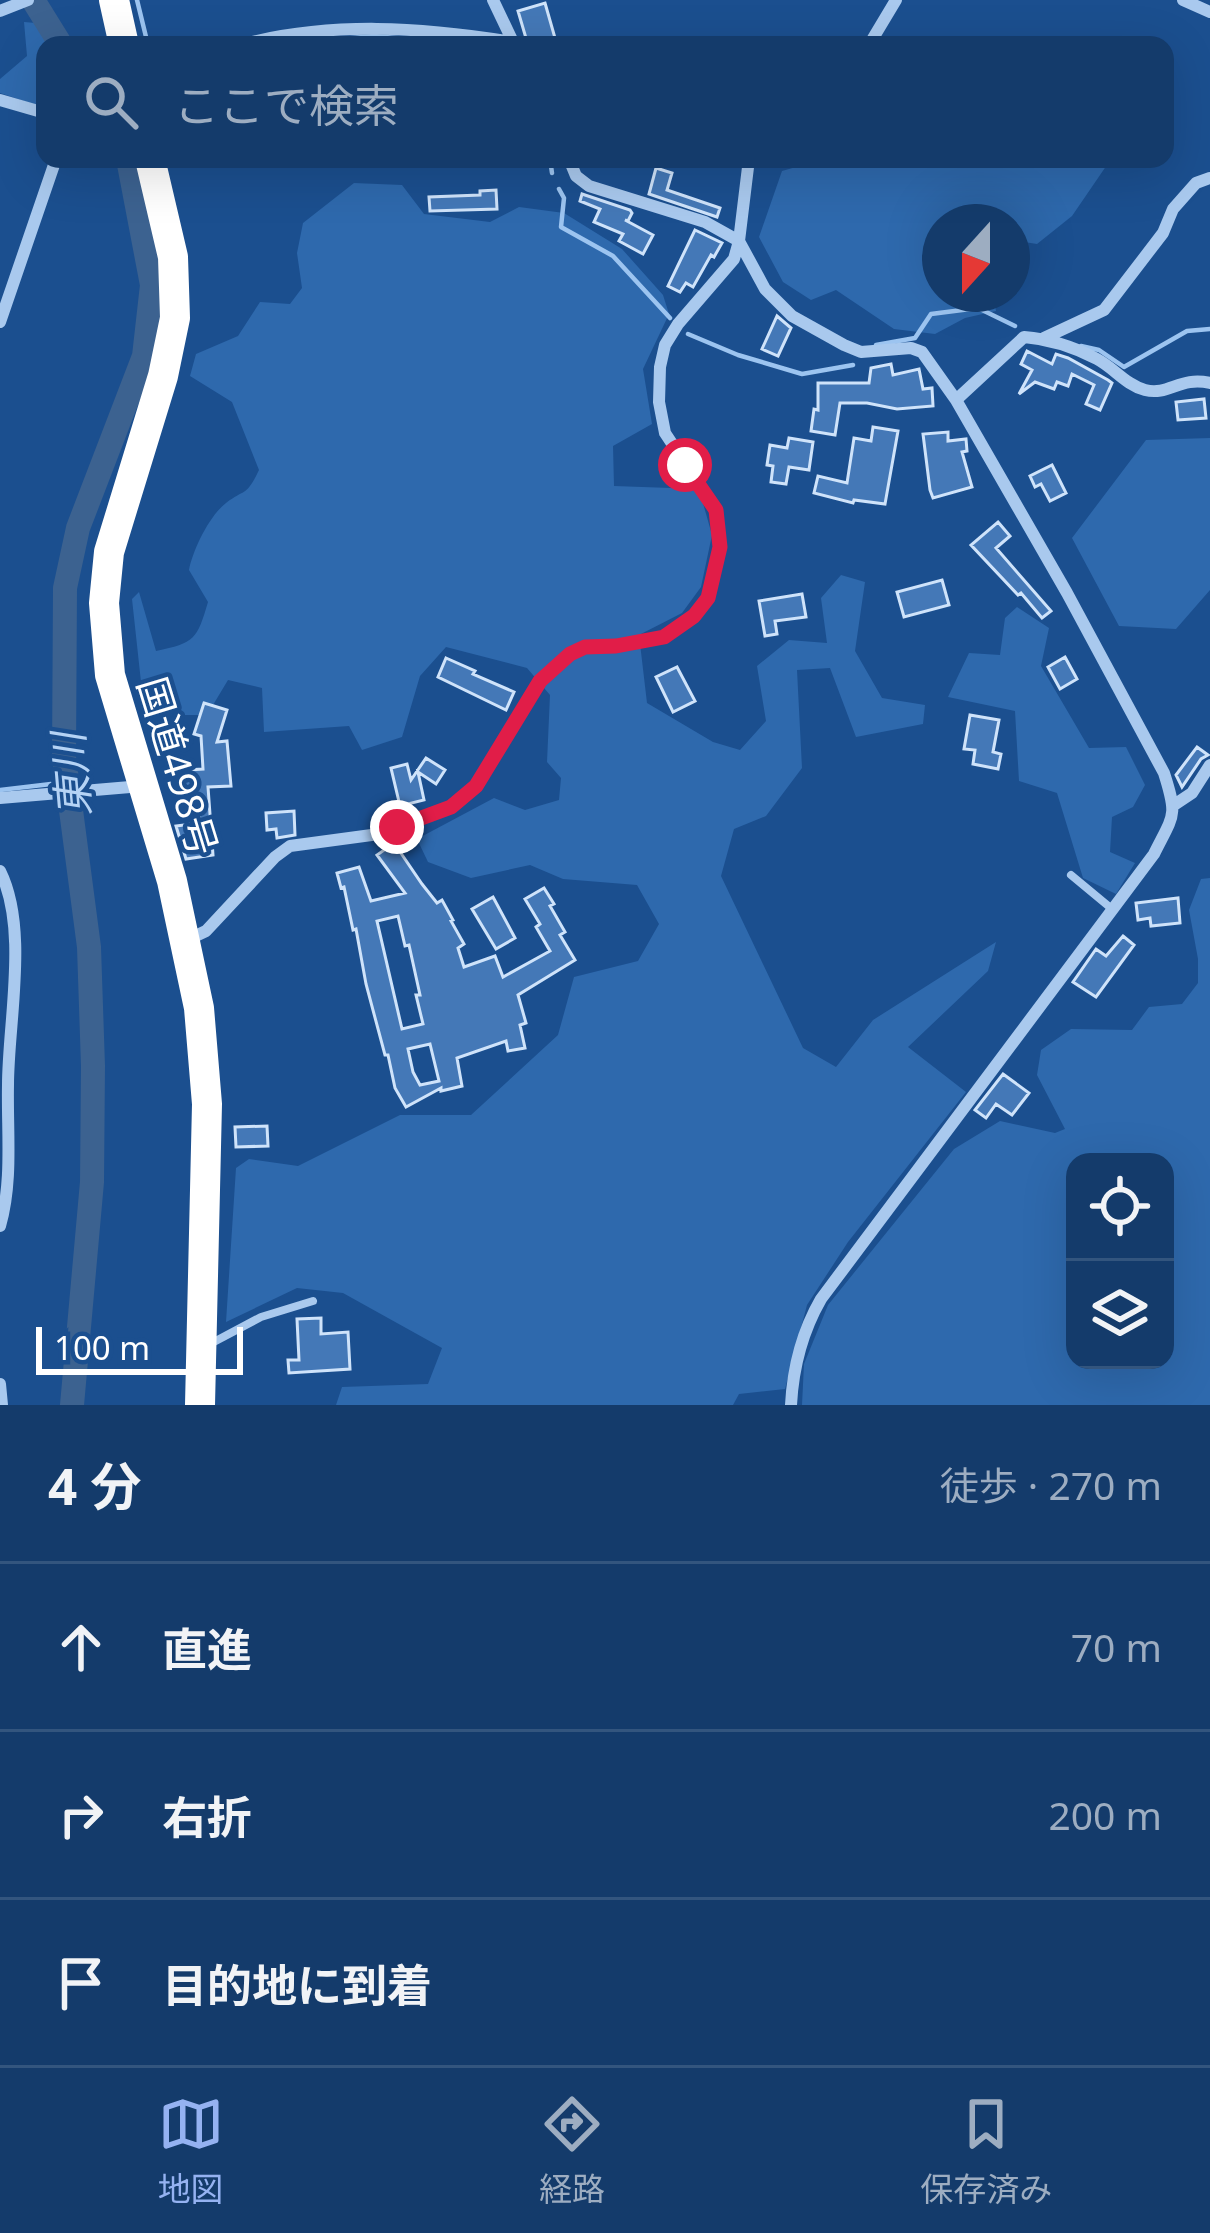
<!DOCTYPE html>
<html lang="ja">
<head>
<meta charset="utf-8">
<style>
  body { margin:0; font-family:"Noto Sans","Noto Sans JP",sans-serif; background:#214673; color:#f1f3f6 }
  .controls { position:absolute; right:36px; bottom:36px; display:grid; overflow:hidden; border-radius:24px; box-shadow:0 12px 48px #0002 }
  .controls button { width:108px; height:108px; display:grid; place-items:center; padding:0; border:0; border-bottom:3px solid #33557e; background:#143b6b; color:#f1f3f6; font:60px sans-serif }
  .compass { position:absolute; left:922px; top:204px; width:108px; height:108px; border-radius:50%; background:#143b6b; box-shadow:0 12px 48px #0002; rotate:201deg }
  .scale { position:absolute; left:36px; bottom:30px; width:207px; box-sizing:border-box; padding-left:12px; border:6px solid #fff; border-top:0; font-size:33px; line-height:42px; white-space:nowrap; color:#fff; -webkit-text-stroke:9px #1b4f8f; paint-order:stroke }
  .stop { position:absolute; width:36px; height:36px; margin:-27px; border:9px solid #e11d48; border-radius:50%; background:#fff }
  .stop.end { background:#e11d48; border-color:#fff; box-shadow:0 3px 12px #0008 }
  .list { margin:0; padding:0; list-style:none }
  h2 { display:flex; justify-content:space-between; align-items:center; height:156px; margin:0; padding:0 48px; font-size:51px }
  h2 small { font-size:39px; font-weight:400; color:#9dadc1 }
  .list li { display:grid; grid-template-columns:78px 1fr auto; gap:36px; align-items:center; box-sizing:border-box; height:168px; padding:0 48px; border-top:3px solid #33557e }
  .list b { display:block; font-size:45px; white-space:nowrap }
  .list em { font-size:39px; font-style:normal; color:#9dadc1 }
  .icon { flex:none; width:66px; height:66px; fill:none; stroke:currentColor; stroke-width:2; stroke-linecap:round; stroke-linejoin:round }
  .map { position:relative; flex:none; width:1210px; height:1405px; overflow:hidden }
  .search { position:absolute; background:#143b6b; box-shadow:0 12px 48px #0002; left:36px; right:36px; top:36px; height:132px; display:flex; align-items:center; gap:30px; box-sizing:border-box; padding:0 42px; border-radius:24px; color:#9dadc1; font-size:45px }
  .sheet { height:660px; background:#143b6b }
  nav { display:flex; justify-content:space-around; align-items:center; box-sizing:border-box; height:168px; border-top:3px solid #33557e; background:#143b6b; font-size:33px; color:#9dadc1 }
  nav a { display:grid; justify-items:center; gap:6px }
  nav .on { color:#95b2f1 }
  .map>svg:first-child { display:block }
</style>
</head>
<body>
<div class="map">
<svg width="1210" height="1405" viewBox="0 0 1210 1405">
  <rect width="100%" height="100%" fill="#1b4f8f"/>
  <path fill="#2e69ad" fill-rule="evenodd" d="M 24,22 L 36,23 L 49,45 L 45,45 L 45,108 L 0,93 L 0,79 L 27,56 Z
    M 824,159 L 1111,159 L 1072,216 L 1037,244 L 1012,240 L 1012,222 L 940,222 L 940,294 L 993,294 L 996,311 L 965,318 L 935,334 L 894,329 L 836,290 L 811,300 L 783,282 L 759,237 L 782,171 Z
    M 354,183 L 402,185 L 424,214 L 490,222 L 519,207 L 564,213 L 622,249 L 663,295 L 669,314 L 643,369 L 652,424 L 613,446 L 614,486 L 699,489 L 712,535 L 701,587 L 682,613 L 639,635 L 647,703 L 713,742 L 740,750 L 766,721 L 757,666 L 789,640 L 827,643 L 821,598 L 841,575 L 865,582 L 855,651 L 882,698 L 925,705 L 923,724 L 856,737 L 830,668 L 797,670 L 802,768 L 766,816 L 734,829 L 721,876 L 803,1048 L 836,1067 L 873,1020 L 996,942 L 988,971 L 908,1047 L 966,1092 L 848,1242 L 807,1305 L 785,1389 L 739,1394 L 733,1405 L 336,1405 L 342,1387 L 428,1384 L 442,1348 L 343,1293 L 297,1288 L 226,1322 L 236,1168 L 249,1159 L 298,1166 L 400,1115 L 471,1115 L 558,1035 L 574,977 L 638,961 L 659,924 L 637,885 L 563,879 L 530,865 L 471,878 L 428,862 L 417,839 L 494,798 L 525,810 L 559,800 L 561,778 L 547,762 L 550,695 L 527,668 L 446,647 L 420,676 L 402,737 L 362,750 L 349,726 L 264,732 L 262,688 L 228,680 L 207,715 L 182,715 L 141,682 L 132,599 L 139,592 L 156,651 C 195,643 197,639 208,602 L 189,570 C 193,550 209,516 226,503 C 246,488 246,497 259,470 L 232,402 L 190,376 L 196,354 L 238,336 L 260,302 L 290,304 L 302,288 L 297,253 L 303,223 Z
    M 1210,438 L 1210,590 L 1176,629 L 1119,626 L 1072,538 L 1146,440 Z
    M 1017,607 L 1049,628 L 1041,666 L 1089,748 L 1126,747 L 1145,785 L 1133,807 L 1112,817 L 1110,852 L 1135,863 L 1116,894 L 1083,878 L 1057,793 L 1019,781 L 1015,711 L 948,697 L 969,653 L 1000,655 L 1005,618 Z
    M 1210,878 L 1210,1405 L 802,1405 L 804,1364 L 828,1305 L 954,1149 L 1000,1121 L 1055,1133 L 1065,1129 L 1037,1075 L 1041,1050 L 1071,1029 L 1132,1030 L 1149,1007 L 1182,1004 L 1198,983 L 1198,959 L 1189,910 L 1201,879 ZM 1075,1162 L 1165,1162 L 1165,1360 L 1075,1360 Z"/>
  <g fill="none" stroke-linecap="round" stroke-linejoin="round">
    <path stroke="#9cc4f0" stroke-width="4.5" d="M 137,0 L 148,45
      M 278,45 L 374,36 L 473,45
      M 550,159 L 552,173
      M 559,189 L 564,198 L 561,227 L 613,256 L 670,318
      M 688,334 L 738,355 L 802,374 L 853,365
      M 876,345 L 915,338 L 931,314 L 978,308 L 1015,326
      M 1081,346 L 1099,350 L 1124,367 L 1187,331 L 1210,329
      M 0,790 L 68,782"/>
    <path stroke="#3c6290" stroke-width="24" d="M 33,0 L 61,45
      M 72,1405 L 92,1182 L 93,1066 L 89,947 L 64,757 L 65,588 L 78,528 L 144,356 L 152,285 L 128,159"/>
  </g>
  <path fill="#4478b7" stroke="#cfe3fa" stroke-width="3" fill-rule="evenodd" d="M 545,3 L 557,45 L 528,45 L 518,11 Z
    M 656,168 L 672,173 L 667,190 L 720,208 L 717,217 L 649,194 Z
    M 496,190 L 497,209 L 430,211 L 429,197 L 480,195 L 480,191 Z
    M 582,194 L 630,210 L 632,213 L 628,221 L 625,220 L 653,235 L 643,254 L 619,241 L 623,234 L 594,222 L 600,209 L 580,201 Z
    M 695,230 L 722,243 L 714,257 L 711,255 L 693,287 L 686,283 L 680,292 L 668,286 Z
    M 777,316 L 791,328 L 778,356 L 762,349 Z
    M 1027,351 L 1052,364 L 1056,354 L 1068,358 L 1108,380 L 1112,383 L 1100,410 L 1086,404 L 1094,385 L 1072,374 L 1068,386 L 1057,382 L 1054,389 L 1035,382 L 1019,394 L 1032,370 L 1021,364 Z
    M 891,364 L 893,375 L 919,369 L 923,389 L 932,388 L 933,406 L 897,409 L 867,403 L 840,403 L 835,435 L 811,431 L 814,409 L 818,410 L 818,383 L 869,383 L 871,368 Z
    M 1204,399 L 1206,418 L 1178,420 L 1176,402 Z
    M 873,427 L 898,431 L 885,504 L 854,500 L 853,503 L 814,493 L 818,476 L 847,483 L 854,438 L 871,441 Z
    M 948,432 L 948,441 L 966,439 L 967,451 L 962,452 L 972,487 L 933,498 L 930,490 L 923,434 Z
    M 789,438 L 813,442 L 809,470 L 789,467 L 786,484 L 771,482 L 773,466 L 767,465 L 770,445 L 787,448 Z
    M 1052,465 L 1066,493 L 1050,501 L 1041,484 L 1035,487 L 1030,476 Z
    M 998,522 L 1010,536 L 996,548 L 1051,611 L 1042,618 L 1021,593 L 1018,595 L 971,545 Z
    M 942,580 L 949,605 L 904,617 L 897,592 Z
    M 802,594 L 806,617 L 775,621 L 777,634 L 765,636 L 759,601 Z
    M 1065,657 L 1077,679 L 1060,689 L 1048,667 Z
    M 446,658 L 475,671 L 473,674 L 514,692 L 506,710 L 438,677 Z
    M 677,667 L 695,701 L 673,712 L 656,677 Z
    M 204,703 L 227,710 L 217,742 L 227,741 L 231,786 L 208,787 L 213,855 L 186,859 L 176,826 L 200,823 L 195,788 L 172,790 L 170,771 L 203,769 L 201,736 L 194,734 Z
    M 970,715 L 999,720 L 993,752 L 1001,754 L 998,769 L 973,764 L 975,750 L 964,749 Z
    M 1197,747 L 1208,755 L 1201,759 L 1182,787 L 1176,775 Z
    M 426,758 L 445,770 L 436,784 L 418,772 L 424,800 L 400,806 L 391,768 L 407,764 L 411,780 Z
    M 294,811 L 295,835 L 277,838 L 276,829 L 267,830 L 266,813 Z
    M 394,843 L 422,884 L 437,903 L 442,900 L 453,920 L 451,921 L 464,944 L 458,948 L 464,967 L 495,956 L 503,977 L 550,951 L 536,927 L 540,924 L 525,899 L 544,888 L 554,904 L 550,906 L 565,932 L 560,935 L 575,960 L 518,995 L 526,1023 L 520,1025 L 525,1048 L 508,1051 L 506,1041 L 457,1058 L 462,1086 L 441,1091 L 441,1088 L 406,1107 L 395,1088 L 388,1055 L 385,1055 L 366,984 L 356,929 L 353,930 L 344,887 L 341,888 L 337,873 L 359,867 L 371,901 L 405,893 L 377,855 ZM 398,916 L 405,946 L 409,945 L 420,995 L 416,995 L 423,1024 L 402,1029 L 377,921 ZM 430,1044 L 439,1081 L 420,1085 L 413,1072 L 408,1049 Z
    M 493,897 L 515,938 L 496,949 L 472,909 Z
    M 1178,898 L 1180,923 L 1151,926 L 1150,918 L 1138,920 L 1136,903 Z
    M 1123,936 L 1134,945 L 1096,997 L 1073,982 L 1096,949 L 1106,956 Z
    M 1003,1074 L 1029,1093 L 1012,1115 L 996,1104 L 986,1118 L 975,1110 Z
    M 267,1126 L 268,1146 L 236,1147 L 235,1127 Z
    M 321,1318 L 321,1334 L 348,1332 L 350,1369 L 289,1373 L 288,1360 L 299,1360 L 297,1319 Z"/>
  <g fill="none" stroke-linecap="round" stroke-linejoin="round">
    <path stroke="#a9c9ee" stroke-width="8" d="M 1071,875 L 1112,909
      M 210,1344 L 261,1317 L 313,1301"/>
    <path stroke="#a9c9ee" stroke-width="12" d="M 493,0 L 514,44
      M 1183,0 L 1210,12
      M 0,11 L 28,0
      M 240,45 C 331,21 422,27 513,42
      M 869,45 L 896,0
      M 0,100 L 45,113
      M 569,159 L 576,176 L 589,186 L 705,222 L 739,241 L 765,289 L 792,316 L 844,345 L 861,352 L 911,348 L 922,352 L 956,400 L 1067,593 L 1164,773 C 1178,817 1174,814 1154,854 L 821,1299 C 802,1332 793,1367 791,1405
      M 0,322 L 56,159
      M 1044,338 L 1104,310 L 1163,233 L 1173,209 L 1196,183 L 1210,178
      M 956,400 L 1024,337 C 1049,339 1076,348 1097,359 C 1114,368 1126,385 1145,390 C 1169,396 1180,376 1210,383
      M 0,798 L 142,786
      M 1174,805 L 1192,793 L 1210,765
      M 0,871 C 29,929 8,1022 8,1085 C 7,1132 13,1181 0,1226
      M 187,940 L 206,931 L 275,857 L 290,846 L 379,834 L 451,807 L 476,786 L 540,681 L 570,654 L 585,647 L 617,646 L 664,637 L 694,616 L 708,598 L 720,547 L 716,510 L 665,433 L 659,402 L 660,367 L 665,345 L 678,324 L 734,259 L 739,241 L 749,159
      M 0,1384 L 2,1405"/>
    <path stroke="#fff" stroke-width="30" d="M 114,0 L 124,45
      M 150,159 L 173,257 L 175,318 L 163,376 L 109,552 L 104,603 L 110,675 L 172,881 L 199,1008 L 207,1104 L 200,1405"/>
  </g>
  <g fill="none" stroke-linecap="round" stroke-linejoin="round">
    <path stroke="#e11d48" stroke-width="15" d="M 397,827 L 451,807 L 476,786 L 540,681 L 570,654 L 585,647 L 616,646 L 664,637 L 694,616 L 708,598 L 720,547 L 716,510 L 685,465"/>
  </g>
  <g text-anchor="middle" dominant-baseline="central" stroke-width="9" stroke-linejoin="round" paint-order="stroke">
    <g font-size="39" fill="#fff" stroke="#1b4f8f">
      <text transform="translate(179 766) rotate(73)">国道498号</text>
    </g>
    <g font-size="42" font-style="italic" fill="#b5d3f5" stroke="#1b4f8f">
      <text transform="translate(70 775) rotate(-95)">東川</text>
    </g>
  </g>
</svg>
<div class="controls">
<button><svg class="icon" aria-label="locate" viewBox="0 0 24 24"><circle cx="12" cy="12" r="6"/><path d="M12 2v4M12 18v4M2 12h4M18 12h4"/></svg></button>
<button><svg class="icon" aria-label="layers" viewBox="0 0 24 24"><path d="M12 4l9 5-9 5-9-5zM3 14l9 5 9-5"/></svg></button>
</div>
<svg class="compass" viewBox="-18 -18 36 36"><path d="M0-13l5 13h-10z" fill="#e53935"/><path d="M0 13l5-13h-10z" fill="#9dadc1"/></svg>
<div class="scale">100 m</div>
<div class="stop" style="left:685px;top:465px"></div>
<div class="stop end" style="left:397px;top:827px"></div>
<div class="search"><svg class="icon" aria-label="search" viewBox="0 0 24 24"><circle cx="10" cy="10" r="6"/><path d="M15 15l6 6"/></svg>ここで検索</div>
</div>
<section class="sheet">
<h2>4 分<small>徒歩 · 270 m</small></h2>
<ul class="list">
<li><svg class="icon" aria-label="ahead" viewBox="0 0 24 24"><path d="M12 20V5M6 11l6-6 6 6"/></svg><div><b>直進</b></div><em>70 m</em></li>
<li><svg class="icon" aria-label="right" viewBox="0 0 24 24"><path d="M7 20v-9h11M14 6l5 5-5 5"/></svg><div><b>右折</b></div><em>200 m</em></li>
<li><svg class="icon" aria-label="arrive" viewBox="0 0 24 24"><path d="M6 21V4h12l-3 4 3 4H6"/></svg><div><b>目的地に到着</b></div></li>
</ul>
</section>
<nav>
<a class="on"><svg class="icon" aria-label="map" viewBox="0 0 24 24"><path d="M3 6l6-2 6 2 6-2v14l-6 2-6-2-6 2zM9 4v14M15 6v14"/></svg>地図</a>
<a><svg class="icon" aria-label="directions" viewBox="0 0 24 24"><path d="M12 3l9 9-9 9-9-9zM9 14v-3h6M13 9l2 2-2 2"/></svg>経路</a>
<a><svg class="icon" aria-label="saved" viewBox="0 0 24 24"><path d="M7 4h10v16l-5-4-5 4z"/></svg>保存済み</a>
</nav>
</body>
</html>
